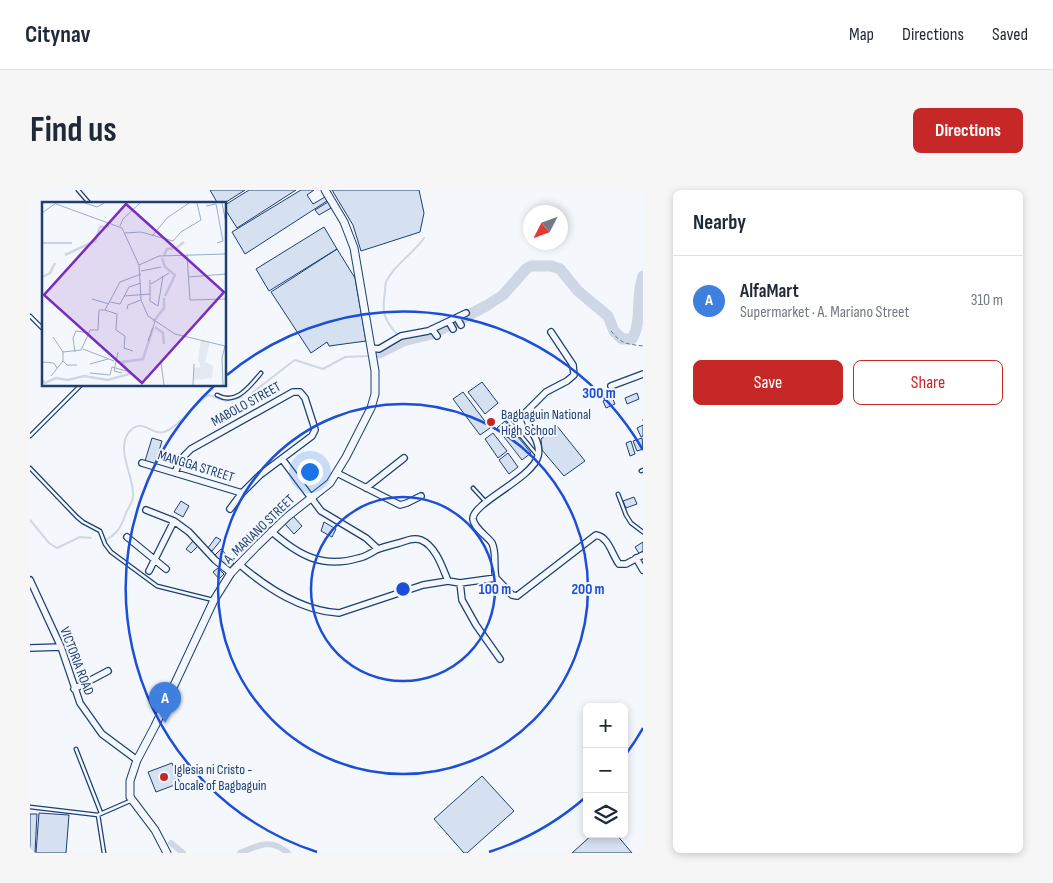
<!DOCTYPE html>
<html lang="en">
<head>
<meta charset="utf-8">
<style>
  body { margin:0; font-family:"Sofia Sans Condensed",sans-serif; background:#f6f6f7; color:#1f2937 }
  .controls { position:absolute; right:15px; bottom:15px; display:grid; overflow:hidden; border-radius:8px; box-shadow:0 2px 8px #0003 }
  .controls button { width:45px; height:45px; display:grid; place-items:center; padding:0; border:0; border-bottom:1px solid #e0e1e3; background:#fff; color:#1f2937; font:25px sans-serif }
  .compass { position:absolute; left:493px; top:15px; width:45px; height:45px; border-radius:50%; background:#fff; box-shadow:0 2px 8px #0003; rotate:228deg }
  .you { position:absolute; left:279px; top:281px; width:18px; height:18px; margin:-12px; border:4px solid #fff; border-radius:50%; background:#1a73e8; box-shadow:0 0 0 8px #1a73e833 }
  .badge { display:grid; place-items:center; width:32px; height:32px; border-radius:50%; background:#c62828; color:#fff; font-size:16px; font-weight:700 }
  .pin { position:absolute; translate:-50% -41px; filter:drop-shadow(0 1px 2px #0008) }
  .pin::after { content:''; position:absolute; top:26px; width:18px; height:15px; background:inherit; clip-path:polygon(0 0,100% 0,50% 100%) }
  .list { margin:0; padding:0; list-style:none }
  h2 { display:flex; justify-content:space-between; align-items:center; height:65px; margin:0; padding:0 20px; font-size:21px }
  h2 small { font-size:16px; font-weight:400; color:#747a83 }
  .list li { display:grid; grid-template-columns:32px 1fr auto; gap:15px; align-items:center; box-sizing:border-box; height:90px; padding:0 20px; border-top:1px solid #e0e1e3 }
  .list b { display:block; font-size:19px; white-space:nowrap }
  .list p { margin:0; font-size:16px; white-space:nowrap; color:#747a83 }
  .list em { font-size:16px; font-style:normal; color:#747a83 }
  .actions { display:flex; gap:10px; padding:15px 20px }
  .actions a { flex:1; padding:11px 0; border:1px solid #c62828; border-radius:8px; text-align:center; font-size:18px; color:#c62828 }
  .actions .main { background:#c62828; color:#fff }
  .icon { flex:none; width:28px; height:28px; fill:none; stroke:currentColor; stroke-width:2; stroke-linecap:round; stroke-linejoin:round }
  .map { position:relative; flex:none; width:613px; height:663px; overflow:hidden; border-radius:8px }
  header { display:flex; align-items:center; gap:30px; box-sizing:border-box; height:70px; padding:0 25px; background:#fff; border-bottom:1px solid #e0e1e3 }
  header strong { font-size:24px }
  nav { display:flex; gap:28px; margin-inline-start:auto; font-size:18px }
  .intro { display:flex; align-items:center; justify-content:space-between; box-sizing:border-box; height:120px; padding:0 30px }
  h1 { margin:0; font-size:35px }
  .button { padding:12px 22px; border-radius:8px; background:#c62828; color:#fff; font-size:18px; font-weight:700 }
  main { display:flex; gap:30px; padding:0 30px }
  aside { flex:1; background:#fff; border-radius:8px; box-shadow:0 2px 8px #0003 }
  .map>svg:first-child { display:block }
</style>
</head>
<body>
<header>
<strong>Citynav</strong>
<nav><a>Map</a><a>Directions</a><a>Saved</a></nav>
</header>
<div class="intro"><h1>Find us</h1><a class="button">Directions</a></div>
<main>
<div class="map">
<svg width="613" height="663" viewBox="0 0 613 663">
  <rect width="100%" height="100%" fill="#f4f7fb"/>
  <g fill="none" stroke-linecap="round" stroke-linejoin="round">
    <path stroke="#cfd7e4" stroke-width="2" d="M 367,144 C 353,129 352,121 355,101 C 355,97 355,93 357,90 C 366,73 384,63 394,48
      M 222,203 L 262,172 L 265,170 L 293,179 L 315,167 L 339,166
      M 0,330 L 19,353 L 27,358 L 50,347 L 61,348
      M 76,350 C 88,343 91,337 96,323 C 98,318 103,312 103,306 C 105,288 85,260 99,242 C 113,226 121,246 134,242 C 153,235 162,213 179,205 L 196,211 L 212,207"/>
    <path stroke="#cfd7e4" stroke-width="6" d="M 141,653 L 153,663
      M 210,663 C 229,655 241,648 258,663"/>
    <path stroke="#cfd7e4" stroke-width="11" d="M 371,148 L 373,151 L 402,144 L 456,116 L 473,105 L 496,79 L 501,76 L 521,76 L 530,79 L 548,101 L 578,126 L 584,141 L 592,149 L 602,149 C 613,130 605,107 613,86
      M 349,163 L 373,151"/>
  </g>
  <path fill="#d5e0f0" stroke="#1d3f73" d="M 180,0 L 215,0 L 193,14 L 188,14 Z
    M 219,0 L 266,0 L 207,38 L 195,19 L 195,15 Z
    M 271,0 L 284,0 L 277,5 L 283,14 L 295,7 L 297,11 L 215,64 L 202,42 Z
    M 302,0 L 389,0 L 394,23 L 390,42 L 331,61 L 323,35 Z
    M 298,12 L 301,18 L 289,25 L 285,20 Z
    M 294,37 L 307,59 L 239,101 L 226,79 Z
    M 307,59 L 325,88 L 336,151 L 299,156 L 297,152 L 281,163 L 241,102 Z
    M 452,192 L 468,213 L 455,224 L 438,202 Z
    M 433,202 L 460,238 L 450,245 L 423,209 Z
    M 607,203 L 609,209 L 597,214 L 595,208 Z
    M 582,207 L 585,214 L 576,218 L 573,211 Z
    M 475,231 L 501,263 L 492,270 L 467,238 Z
    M 613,235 L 613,246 L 611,247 L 607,238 Z
    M 527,236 L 555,271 L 534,286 L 512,260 L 511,249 Z
    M 463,243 L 477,261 L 468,268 L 455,249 Z
    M 122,248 L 132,251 L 125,274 L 115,271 Z
    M 612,248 L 613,259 L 607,261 L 603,251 Z
    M 601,251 L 605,264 L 600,266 L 596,253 Z
    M 478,263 L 488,277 L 479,284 L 469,270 Z
    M 604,307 L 607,314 L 596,318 L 593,311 Z
    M 151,311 L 159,316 L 153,327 L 144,322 Z
    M 263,326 L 272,336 L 264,344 L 255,334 Z
    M 294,332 L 306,339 L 302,347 L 291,341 Z
    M 186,347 L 191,350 L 182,361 L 178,358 Z
    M 163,351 L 168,356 L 161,363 L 156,359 Z
    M 613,352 L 613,363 L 610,365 L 605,357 Z
    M 191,359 L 204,373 L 199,379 L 185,365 Z
    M 188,378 L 194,384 L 189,389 L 183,382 Z
    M 142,573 L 150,593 L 126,602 L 118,582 Z
    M 452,586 L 484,621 L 437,663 L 434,663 L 404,629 Z
    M 9,623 L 39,625 L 36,663 L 6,663 Z
    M 0,624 L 7,624 L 5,663 L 0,663 Z
    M 563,644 L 586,644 L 602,663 L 542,663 Z"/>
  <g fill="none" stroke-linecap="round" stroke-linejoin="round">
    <defs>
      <path id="service" d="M 48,0 L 60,14
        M 0,126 L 14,140
        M 187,205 C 206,216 220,196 231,183
        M 473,224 L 507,265
        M 0,246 L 51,195
        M 0,278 L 47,327 L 53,332 L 70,341 L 75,354 L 81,362 L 127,396 L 183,410
        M 611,281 L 613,280
        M 443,298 L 455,311
        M 588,304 L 596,325 L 601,333 L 613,342
        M 46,559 L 71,623
        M 0,617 L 68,625 L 100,611
        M 68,625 L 74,663"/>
      <path id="minor" d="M 427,128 L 431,135
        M 419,132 L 423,139
        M 402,139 L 407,146
        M 341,158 L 349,159 L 371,146 L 398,141 L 436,123
        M 581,196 L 613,184
        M 252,269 L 291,321 L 336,348 L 348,359
        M 112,273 L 212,303
        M 145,283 L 150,270 L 161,259 L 263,202 L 270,202 L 275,208 L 284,236 L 285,240 L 282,246 L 230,285 L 212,303 L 200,319
        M 307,283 L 370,315 L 377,313 L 391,306
        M 336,298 L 374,268
        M 116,320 L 144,331 L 159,342 L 185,370 L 201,383
        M 241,341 C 268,365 292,379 329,368 C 335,367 341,363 346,360 C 353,357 361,355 369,353 C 376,351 383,347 391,350 C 406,356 413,379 418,391
        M 97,347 L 136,379
        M 606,368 L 613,380
        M 209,374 C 237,398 271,421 309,423 L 393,395 L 418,391 L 430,393 L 466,388 C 463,377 467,363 462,353 C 457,346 444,338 443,329 C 442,313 503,288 508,266 C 512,250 495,237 496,222 L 516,202 L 537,191 L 544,185 L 543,175 L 521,142
        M 119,381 L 144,331
        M 466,388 L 482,405 L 487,406 L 566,345 C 579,347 582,365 589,374 L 596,374 L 613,365
        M 0,390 L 31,457 L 50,513 L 72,544 L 107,570
        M 430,393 L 432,410 L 446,435 L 470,469
        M 0,458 L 31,457
        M 44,499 L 78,481"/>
      <path id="tertiary" d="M 137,663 L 125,640 L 100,607 L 100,591 L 107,570 L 125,536 L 184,410 L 201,383 L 226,357 L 257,327 L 300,293 L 316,267 L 341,218 L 345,204 L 345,181 L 324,58 L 314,32 L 295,0"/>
    </defs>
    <use href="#service" stroke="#1d3f73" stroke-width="5"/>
    <use href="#minor" stroke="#1d3f73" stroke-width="8"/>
    <use href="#tertiary" stroke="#1d3f73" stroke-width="9"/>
    <path stroke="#5e769c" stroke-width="1" stroke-dasharray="4 2.5" stroke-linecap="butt" d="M 581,141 C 591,154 597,154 613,156
      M 612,230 L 613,230"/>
    <use href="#service" stroke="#f4f7fb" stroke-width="2.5"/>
    <use href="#minor" stroke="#f4f7fb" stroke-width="5.5"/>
    <use href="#tertiary" stroke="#f4f7fb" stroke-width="7"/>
  </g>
  <g fill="none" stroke="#1d4ed8" stroke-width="2.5">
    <circle cx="373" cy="399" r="92"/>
    <circle cx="373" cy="399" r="185"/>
    <path d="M613 538A277 277 0 0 1 596 564M557 606A277 277 0 0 1 459 662M287 662A277 277 0 0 1 184 196M197 185A277 277 0 0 1 613 260"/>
  </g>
  <g fill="#c62828" stroke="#f4f7fb" stroke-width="2">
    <circle cx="461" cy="232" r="5"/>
    <circle cx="134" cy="587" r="5"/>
  </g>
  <g text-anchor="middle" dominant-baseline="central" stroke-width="4" stroke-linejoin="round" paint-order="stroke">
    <g font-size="14" fill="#1d3f73" stroke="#f4f7fb">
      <text transform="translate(216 214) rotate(-29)">MABOLO STREET</text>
      <text transform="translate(166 276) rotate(17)">MANGGA STREET</text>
      <text transform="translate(229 339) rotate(-44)">A. MARIANO STREET</text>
      <text transform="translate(47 471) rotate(69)">VICTORIA ROAD</text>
    </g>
    <g font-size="14" fill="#1d3f73" stroke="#f4f7fb" text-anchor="start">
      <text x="471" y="224">Bagbaguin National<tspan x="471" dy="16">High School</tspan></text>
      <text x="144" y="579">Iglesia ni Cristo -<tspan x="144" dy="16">Locale of Bagbaguin</tspan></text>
    </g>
  </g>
  <g transform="translate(12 12)">
    <rect width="184" height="184" fill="#f4f7fb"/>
    <path d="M 159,138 L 168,140 L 163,160 L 171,164 L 170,176 L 152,178 L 152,166 L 159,165 L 156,158 Z" fill="#e3e9f0"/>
    <path fill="none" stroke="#cfd7e4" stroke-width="2.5" d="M 23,53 L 53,39 L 58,25 L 67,24M 122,53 L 125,47 L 134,46 L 142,40M 120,56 L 123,65 L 133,73 L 123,94M 0,75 L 8,71 L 13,61M 111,120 L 122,106 L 122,96M 113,125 L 121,131 L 122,142M 0,178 L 3,181 L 14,176 L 26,178 L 42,174 L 66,178 L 87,172 L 80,160 L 101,157 L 111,126"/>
    <path fill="none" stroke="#9eadc5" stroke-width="1" d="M 43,1 L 55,5 L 62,1M 180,1 L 184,21M 14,2 L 80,26 L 97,63 L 99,98 L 106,114 L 133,132 L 183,144 L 180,156 L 181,183M 164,4 L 174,2 L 181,39 L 175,41M 0,11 L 14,1M 78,24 L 81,17 L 98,1M 83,31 L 99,30 L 131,39 L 139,30 L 159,18 L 155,1M 110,34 L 125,16 L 147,1M 0,41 L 30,41M 145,53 L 148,98 L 184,97M 97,63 L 117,54 L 184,52M 99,69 L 119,65M 146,75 L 184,72M 108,78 L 108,99 L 116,104 L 121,74M 109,82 L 127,71M 82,94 L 108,92M 50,97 L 67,102M 68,100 L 78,102 L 87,85 L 99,81M 85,107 L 86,103 L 99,98M 47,131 L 48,128 L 56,128 L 57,108 L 63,108M 106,139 L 113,120M 41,147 L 72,159M 91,149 L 82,146 L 83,134 L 74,128 L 75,112 L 63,108 L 78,80 L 99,72M 21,150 L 39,148 L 47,131M 33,150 L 31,136 L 34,129 L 47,131M 76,150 L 72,169 L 80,171M 21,159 L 25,163 L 35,163M 0,160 L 12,161 L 15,166M 119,161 L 122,183M 48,162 L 66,157M 48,171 L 68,173 L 70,165 L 84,169M 9,174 L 21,159 L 21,150 L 11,135M 151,183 L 152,162"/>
    <path fill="#7b2cbf" fill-opacity="0.15" stroke="#7b2cbf" stroke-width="2.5" d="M 84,2 L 182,90 L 100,181 L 2,93 Z"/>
    <rect width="184" height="184" fill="none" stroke="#1d3f73" stroke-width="2.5"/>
  </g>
  <circle cx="373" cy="399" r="8" fill="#1d4ed8" stroke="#f4f7fb" stroke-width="2.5"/>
  <g font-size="15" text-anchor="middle" font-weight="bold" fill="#1d4ed8" stroke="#f4f7fb" stroke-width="4" stroke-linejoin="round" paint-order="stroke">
    <text x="569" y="208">300 m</text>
    <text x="465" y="404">100 m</text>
    <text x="558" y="404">200 m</text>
  </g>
</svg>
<div class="controls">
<button>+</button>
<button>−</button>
<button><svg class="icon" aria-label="layers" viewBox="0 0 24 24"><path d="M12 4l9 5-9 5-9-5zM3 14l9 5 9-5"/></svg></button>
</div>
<svg class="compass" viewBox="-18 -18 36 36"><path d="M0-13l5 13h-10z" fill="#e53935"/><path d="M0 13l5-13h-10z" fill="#747a83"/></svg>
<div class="you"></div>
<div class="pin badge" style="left:135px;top:533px;background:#3f7fe0">A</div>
</div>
<aside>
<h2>Nearby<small></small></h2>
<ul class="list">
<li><span class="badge" style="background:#3f7fe0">A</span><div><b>AlfaMart</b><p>Supermarket · A. Mariano Street</p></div><em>310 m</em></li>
</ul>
<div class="actions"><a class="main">Save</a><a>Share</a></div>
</aside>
</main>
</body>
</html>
